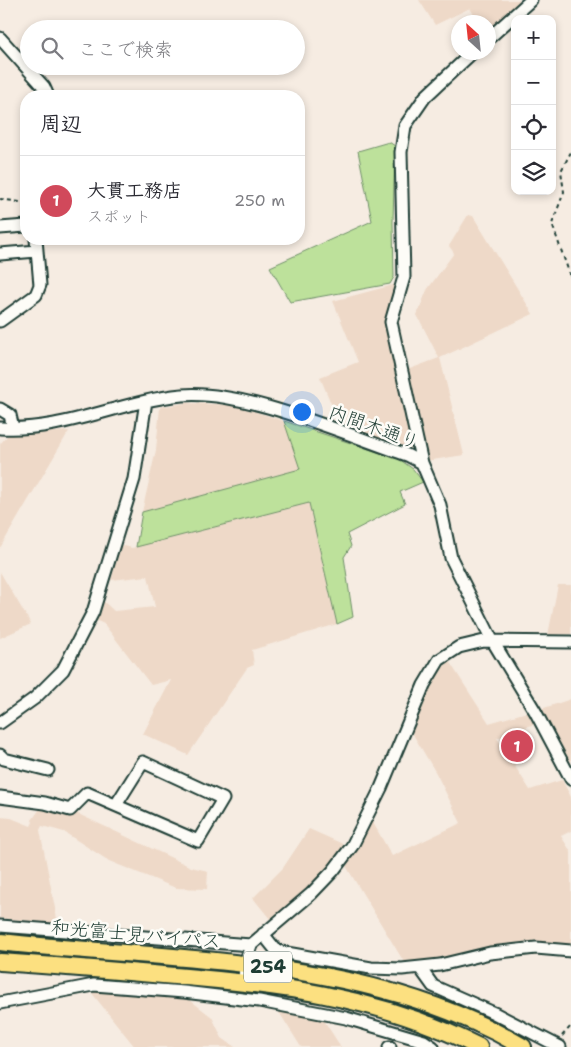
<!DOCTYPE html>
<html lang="ja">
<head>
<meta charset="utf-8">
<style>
  body { margin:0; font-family:"Shantell Sans","Klee One",sans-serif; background:#f2f2f3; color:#2b2b33 }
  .controls { position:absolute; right:15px; top:15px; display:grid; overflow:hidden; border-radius:10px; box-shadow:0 2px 8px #0003 }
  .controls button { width:45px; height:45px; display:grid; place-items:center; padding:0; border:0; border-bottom:1px solid #e1e1e2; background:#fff; color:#2b2b33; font:25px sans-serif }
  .compass { position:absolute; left:451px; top:15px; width:45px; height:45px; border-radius:50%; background:#fff; box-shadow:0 2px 8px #0003; rotate:333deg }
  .you { position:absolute; left:301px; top:411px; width:18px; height:18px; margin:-12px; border:4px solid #fff; border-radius:50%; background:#1a73e8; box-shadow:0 0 0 8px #1a73e833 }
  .badge { display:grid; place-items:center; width:32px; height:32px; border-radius:50%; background:#d1495b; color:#fff; font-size:16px; font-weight:700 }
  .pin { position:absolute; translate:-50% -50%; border:2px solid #fff; box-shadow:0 1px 5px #0006 }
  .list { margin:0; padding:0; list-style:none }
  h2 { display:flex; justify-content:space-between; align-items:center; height:65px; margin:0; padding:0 20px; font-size:21px }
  h2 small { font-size:16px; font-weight:400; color:#7c7c81 }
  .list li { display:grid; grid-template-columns:32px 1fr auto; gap:15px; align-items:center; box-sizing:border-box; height:90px; padding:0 20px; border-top:1px solid #e1e1e2 }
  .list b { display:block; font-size:19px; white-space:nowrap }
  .list p { margin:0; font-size:16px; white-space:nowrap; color:#7c7c81 }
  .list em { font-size:16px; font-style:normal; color:#7c7c81 }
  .icon { flex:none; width:28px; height:28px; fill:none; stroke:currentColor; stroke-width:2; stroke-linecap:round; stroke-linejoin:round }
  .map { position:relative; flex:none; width:571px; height:1047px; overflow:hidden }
  .search { position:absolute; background:#fff; box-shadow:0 2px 8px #0003; left:20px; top:20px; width:285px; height:55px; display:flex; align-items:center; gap:12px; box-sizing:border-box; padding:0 18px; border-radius:28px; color:#7c7c81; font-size:19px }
  .panel { position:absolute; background:#fff; box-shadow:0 2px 8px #0003; left:20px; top:90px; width:285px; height:155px; border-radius:20px }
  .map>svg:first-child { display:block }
</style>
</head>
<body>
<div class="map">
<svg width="571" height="1047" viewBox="0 0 571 1047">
  <rect width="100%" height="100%" fill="#f6ece2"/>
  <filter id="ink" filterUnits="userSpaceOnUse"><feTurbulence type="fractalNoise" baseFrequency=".02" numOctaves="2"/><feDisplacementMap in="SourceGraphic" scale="10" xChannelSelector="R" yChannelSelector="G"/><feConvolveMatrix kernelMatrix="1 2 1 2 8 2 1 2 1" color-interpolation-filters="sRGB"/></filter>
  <g filter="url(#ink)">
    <path fill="#eed9c8" d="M 419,0 L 522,0 L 489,32 L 488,22 L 478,22 L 470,8 L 435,25 Z
      M 468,215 L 473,216 L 533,314 L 440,358 L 464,455 L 426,461 L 407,370 L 439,358 L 417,315 L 427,290 L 454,253 L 449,246 Z
      M 397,284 L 390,305 L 388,318 L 413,448 L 403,447 L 340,425 L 320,377 L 358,362 L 333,301 Z
      M 186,403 L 234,405 L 284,421 L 301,469 L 142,512 L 156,450 L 160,407 Z
      M 69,431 L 0,548 L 0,444 L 8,435 Z
      M 309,503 L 337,624 L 252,650 L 254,665 L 247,668 L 188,755 L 143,734 L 171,680 L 151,685 L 104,624 L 93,619 L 102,600 L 114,611 L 155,607 L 148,576 L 111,580 L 121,545 L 132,548 Z
      M 0,572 L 31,624 L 0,638 Z
      M 558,585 L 571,585 L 571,634 L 548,635 Z
      M 449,661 L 489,723 L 527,712 L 534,724 L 497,738 L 530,790 L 562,780 L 571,797 L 571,831 L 561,836 L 571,852 L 571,947 L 506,944 L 442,958 L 404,962 L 346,866 L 360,846 L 372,821 L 392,856 L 461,823 L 436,773 L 411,731 L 434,677 Z
      M 571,699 L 571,768 L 541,709 Z
      M 42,806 L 67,816 L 74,812 L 191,867 L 208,871 L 207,889 L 176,888 L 109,861 L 64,832 L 42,826 L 40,830 L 58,924 L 0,918 L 0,817 L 11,818 L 31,826 L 33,822 L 32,820 Z
      M 309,829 L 345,845 L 310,888 L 270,919 L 253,898 L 283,868 Z
      M 99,990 L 186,997 L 212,1017 L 222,1038 L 235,1047 L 135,1047 L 91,992 Z
      M 277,1009 L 321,1016 L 341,1047 L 301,1047 Z"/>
    <path fill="#bde19b" stroke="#6e8f68" d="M 389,142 L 395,146 L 393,222 L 394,277 L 390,284 L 290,302 L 270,267 L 372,221 L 358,151 Z
      M 284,421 L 399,459 L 413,469 L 423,482 L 400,492 L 405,504 L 347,534 L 351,546 L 344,557 L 353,617 L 337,624 L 309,503 L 136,547 L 142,512 L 300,469 Z"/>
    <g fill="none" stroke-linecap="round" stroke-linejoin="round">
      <defs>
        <path id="minor" d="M 0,38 L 44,87 L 48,96
          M 488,39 L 531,0
          M 0,228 L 26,226
          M 0,254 L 37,251
          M 0,321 L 36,295 L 40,285 L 36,239
          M 0,409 L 10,415 L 13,428
          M 0,428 C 63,432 120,401 182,395 C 243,389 347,435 407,455 L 422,463 L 440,505 L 451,558 L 492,640 L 535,711 L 571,779
          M 422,463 L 391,322 L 404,277 L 401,152 L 405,126 L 425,97 L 473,52
          M 0,723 L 35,698 L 63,670 L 93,612 L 134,479 L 146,401
          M 0,755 L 4,759 L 48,770
          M 0,797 L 45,803 L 70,810 L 87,793 L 198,841 L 223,799 L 143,762 L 116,805
          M 0,926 L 251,945
          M 263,934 L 275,949 L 281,952 L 371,968 L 402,969 L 440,965 L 490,953 L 536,948 L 571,951
          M 420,968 L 433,986 L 494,1013 L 560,1047
          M 244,981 L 245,964 L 251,945 L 311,894 L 333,871 L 352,846 L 381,788 L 424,685 L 439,660 L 459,647 L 484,641 L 571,642
          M 0,1003 L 94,985 L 184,992 L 259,1001 L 346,1018 L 424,1041 L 433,1047
          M 389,1047 L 390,1047"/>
        <path id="highway" d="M 0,942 C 176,962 366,954 523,1047
          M 0,962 C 54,966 109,970 163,975 C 274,984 377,995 479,1047"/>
      </defs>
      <use href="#minor" stroke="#1f3d34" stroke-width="15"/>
      <use href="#highway" stroke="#1f3d34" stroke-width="20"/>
      <path stroke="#1f3d34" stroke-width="2" stroke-dasharray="4 4" stroke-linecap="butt" d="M 571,152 L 561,171 L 564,192 L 552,224 L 571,278
        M 0,199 L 26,203
        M 562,1036 L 571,1026"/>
      <use href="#minor" stroke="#fdfcf7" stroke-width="11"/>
      <use href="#highway" stroke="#fce080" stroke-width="16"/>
    </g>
  </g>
  <g text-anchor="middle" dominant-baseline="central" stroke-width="5" stroke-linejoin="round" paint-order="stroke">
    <rect fill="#fdfcf7" stroke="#62766e" stroke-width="1" x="244" y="951.5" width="48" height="31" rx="4"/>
    <g font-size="18" font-weight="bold" fill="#1f3d34">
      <text x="268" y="967">254</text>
    </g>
    <g font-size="19" fill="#1f3d34" stroke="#fdfcf7">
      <text transform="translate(374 427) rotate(20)">内間木通り</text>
      <text transform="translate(136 934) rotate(5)">和光富士見バイパス</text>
    </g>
  </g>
</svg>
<div class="controls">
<button>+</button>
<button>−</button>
<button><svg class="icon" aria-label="locate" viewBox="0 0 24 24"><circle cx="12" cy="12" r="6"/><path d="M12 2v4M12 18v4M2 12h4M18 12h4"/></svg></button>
<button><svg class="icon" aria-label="layers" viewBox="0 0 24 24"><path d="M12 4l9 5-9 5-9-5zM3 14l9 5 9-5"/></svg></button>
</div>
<svg class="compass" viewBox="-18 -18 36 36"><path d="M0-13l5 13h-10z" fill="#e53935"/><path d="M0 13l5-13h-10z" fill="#7c7c81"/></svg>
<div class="you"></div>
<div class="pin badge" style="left:517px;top:746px">1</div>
<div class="search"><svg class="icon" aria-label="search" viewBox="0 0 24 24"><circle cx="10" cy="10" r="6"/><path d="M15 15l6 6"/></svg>ここで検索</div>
<section class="panel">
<h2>周辺<small></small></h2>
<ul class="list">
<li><span class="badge">1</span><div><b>大貫工務店</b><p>スポット</p></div><em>250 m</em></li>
</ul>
</section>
</div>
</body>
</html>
